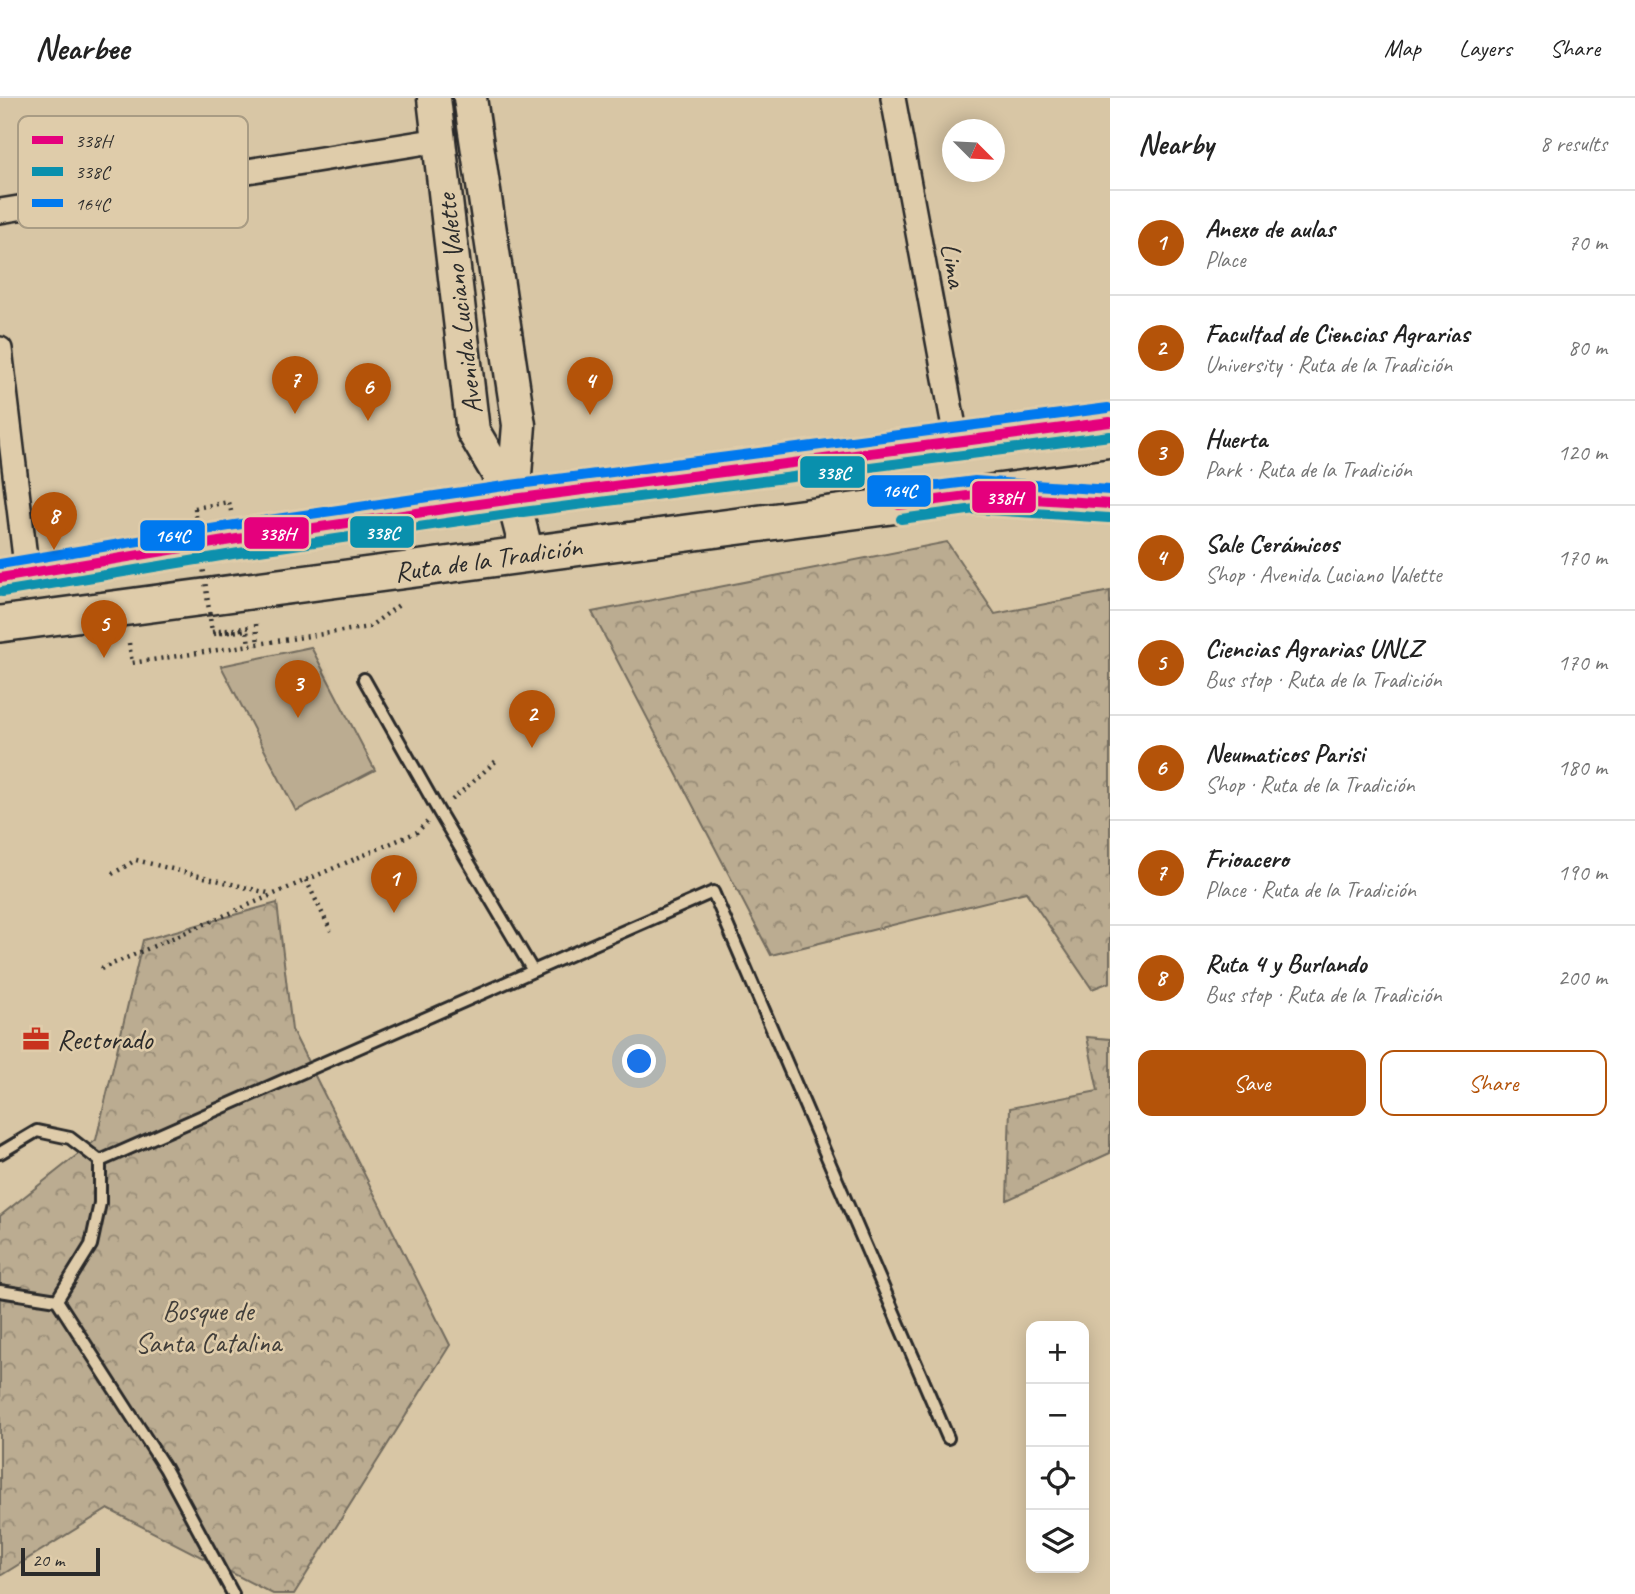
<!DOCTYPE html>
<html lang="en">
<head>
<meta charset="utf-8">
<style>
  body { margin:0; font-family:Caveat,sans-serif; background:#f6f6f6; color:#222 }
  .controls { position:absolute; right:21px; bottom:21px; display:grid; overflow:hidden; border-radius:14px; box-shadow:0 4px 18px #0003 }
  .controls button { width:63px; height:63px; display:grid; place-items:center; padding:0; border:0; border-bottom:2px solid #e0e0e0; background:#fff; color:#222; font:35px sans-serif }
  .compass { position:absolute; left:942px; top:21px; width:63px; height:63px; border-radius:50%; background:#fff; box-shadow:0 4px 18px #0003; rotate:114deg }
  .scale { position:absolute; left:21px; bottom:18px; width:79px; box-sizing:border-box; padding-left:7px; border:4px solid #2b2b2b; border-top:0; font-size:19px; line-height:24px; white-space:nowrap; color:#2b2b2b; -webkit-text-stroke:5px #dfccaa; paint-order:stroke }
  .you { position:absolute; left:640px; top:964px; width:24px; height:24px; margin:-18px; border:5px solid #fff; border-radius:50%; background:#1a73e8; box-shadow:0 0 0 10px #1a73e833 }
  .badge { display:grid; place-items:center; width:46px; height:46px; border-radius:50%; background:#b45309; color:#fff; font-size:23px; font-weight:700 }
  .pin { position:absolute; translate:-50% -58px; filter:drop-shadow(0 2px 4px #0008) }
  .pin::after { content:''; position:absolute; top:37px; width:24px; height:21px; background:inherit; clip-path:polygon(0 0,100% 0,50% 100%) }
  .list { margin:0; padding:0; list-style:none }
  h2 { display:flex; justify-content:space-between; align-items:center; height:91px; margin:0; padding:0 28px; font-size:30px }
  h2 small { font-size:23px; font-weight:400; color:#767676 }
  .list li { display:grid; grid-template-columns:46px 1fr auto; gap:21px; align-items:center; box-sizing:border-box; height:105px; padding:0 28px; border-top:2px solid #e0e0e0 }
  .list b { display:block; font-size:26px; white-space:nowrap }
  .list p { margin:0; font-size:23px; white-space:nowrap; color:#767676 }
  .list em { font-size:23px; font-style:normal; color:#767676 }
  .actions { display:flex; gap:14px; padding:21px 28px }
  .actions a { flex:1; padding:16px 0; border:2px solid #b45309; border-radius:14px; text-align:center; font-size:24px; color:#b45309 }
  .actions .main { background:#b45309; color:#fff }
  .icon { flex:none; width:38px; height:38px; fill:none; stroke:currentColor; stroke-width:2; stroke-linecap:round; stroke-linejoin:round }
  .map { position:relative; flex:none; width:1110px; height:1496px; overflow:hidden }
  header { display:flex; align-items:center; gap:42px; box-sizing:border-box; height:98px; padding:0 35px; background:#fff; border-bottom:2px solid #e0e0e0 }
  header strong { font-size:33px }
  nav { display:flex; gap:38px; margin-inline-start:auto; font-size:24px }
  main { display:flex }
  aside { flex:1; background:#fff }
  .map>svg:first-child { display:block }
</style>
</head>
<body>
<header>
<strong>Nearbee</strong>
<nav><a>Map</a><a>Layers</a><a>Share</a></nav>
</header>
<main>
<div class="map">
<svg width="1110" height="1496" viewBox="0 0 1110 1496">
  <defs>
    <pattern id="forest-crowns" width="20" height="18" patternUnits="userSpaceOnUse" patternTransform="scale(1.75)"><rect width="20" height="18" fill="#bbac91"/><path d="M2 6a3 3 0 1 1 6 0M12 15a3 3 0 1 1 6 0" fill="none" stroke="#988c77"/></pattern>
  </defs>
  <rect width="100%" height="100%" fill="#d8c6a5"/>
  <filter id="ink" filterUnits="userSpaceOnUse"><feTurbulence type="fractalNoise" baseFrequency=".0143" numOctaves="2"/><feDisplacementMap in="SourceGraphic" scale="14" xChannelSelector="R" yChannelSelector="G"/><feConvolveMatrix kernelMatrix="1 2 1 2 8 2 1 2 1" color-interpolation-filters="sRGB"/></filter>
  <g filter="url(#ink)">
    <path fill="url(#forest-crowns)" stroke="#736c5e" stroke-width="2" d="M 947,444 L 995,516 L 1110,493 L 1110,884 L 1092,891 L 1026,794 L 771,857 L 592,514 Z
      M 277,805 L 292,932 L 450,1247 L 294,1496 L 273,1496 L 108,1411 L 0,1478 L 0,1118 L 96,1042 L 143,842 Z
      M 1087,939 L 1110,941 L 1110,1055 L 1007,1102 L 1010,1010 L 1098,993 Z"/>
    <path fill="#bbac91" stroke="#736c5e" stroke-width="2" d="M 311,549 L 375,672 L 296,713 L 221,568 Z"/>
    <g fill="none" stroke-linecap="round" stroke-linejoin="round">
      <defs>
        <path id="lane" d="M 364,581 L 439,714 L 533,873
          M 0,1055 L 37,1033 L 70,1040 L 100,1063 L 100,1105 L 91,1147 L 57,1202 L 165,1370 L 233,1496
          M 100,1063 L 713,794 L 948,1340
          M 0,1193 L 57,1202"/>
        <path id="street" d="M 893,0 L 957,345
          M 0,113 L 439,42
          M 0,251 L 27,476"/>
        <path id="secondary" d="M 434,0 L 473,333 L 513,401 L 527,455
          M 470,0 L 519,327 L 513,401
          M 1026,400 L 1110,406"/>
        <path id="primary" d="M 0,480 L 237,441 L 513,401 L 1110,324
          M 0,526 L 1110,379"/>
      </defs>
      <use href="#lane" stroke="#2b2b2b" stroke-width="16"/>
      <use href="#street" stroke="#2b2b2b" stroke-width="28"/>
      <use href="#secondary" stroke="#2b2b2b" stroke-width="37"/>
      <use href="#primary" stroke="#2b2b2b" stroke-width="40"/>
      <path stroke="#2b2b2b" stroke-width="4.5" stroke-dasharray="2 5" stroke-linecap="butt" d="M 195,410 L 229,404 L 231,413
        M 256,526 L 258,547
        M 212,534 L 251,529 L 214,536 L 247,532 L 249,547
        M 129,545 L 132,565 L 369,529 L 399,507
        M 452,702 L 496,663
        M 112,776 L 136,762 L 272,796
        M 306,782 L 331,833
        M 101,871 L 417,734 L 427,724"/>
      <use href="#lane" stroke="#dfccaa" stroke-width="10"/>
      <use href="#street" stroke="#dfccaa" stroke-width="23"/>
      <use href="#secondary" stroke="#dfccaa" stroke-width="32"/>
      <use href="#primary" stroke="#dfccaa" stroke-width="35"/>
      <path stroke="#2b2b2b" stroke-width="4.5" stroke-dasharray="2 5" stroke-linecap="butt" d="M 195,410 L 212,534"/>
      <defs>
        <path id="bus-1" d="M 899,407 L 975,397 L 1110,406
          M 0,480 L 237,441 L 513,401 L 1110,324"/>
        <path id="bus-2" d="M 901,421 L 975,411 L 1109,420
          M 2,494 L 239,455 L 515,415 L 1110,338"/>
        <path id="bus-3" d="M 897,393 L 975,383 L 1110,392
          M 0,466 L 235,427 L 511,387 L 1108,310"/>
      </defs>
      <use href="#bus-1" stroke="#dfccaa" stroke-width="16"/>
      <use href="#bus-2" stroke="#dfccaa" stroke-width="16"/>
      <use href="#bus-3" stroke="#dfccaa" stroke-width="16"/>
      <use href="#bus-1" stroke="#e5007d" stroke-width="10"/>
      <use href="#bus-2" stroke="#0990ad" stroke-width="10"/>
      <use href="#bus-3" stroke="#0079ef" stroke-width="10"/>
    </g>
  </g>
  <defs>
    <symbol id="office-bare" viewBox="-9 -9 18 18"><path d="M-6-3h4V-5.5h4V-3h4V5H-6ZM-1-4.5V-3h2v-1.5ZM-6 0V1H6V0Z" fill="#c8321e" stroke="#dfccaa" stroke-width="2.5" paint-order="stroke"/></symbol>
  </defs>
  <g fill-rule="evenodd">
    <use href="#office-bare" x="17" y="922" width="38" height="38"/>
  </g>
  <g text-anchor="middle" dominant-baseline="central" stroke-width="5" stroke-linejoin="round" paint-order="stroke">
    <g font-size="28" fill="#2b2b2b" stroke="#dfccaa">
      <text transform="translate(954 167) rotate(80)">Lima</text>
      <text transform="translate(459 206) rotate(-97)">Avenida Luciano Valette</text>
      <text transform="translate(488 461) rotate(-8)">Ruta de la Tradición</text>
    </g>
    <g font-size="28" fill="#2b2b2b" stroke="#dfccaa" text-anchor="start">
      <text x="57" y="941">Rectorado</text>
    </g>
    <g font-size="28" fill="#413e3a" stroke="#dfccaa">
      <text x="208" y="1212">Bosque de<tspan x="208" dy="32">Santa Catalina</tspan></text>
    </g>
  </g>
  <rect x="18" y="18" width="230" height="112" rx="10" fill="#dfccaa" stroke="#a99c84" stroke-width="2"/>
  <rect x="32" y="38" width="31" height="8" fill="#e5007d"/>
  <rect x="32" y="69" width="31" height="9" fill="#0990ad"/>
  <rect x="32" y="101" width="31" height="8" fill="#0079ef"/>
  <g font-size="19" fill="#2b2b2b">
    <text x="75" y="49">338H</text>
    <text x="75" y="80">338C</text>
    <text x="75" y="112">164C</text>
  </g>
  <g stroke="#dfccaa" stroke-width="2.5">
    <rect x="799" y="357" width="67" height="34" rx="7" fill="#0990ad"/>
    <rect x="866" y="376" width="66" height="34" rx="7" fill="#0079ef"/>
    <rect x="971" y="382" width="66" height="34" rx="7" fill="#e5007d"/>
    <rect x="349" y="417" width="66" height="34" rx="7" fill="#0990ad"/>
    <rect x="243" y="418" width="67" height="34" rx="7" fill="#e5007d"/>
    <rect x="139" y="421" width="67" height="33" rx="7" fill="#0079ef"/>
  </g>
  <g font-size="19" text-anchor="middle" font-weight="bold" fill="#fff">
    <text x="833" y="381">338C</text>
    <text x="899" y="399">164C</text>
    <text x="1004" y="406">338H</text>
    <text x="382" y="441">338C</text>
    <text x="277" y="442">338H</text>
    <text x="172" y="444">164C</text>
  </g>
</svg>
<div class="controls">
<button>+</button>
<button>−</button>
<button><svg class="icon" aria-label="locate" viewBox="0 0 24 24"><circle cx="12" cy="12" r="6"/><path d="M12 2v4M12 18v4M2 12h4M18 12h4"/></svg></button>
<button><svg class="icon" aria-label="layers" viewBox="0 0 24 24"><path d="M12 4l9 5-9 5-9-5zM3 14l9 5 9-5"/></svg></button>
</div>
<svg class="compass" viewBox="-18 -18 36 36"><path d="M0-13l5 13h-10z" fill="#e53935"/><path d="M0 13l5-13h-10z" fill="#767676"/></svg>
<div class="scale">20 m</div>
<div class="you"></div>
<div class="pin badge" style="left:394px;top:815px">1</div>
<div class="pin badge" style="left:532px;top:650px">2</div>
<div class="pin badge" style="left:298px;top:620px">3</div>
<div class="pin badge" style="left:590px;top:317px">4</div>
<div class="pin badge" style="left:104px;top:560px">5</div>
<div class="pin badge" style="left:368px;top:323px">6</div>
<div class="pin badge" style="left:295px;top:316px">7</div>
<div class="pin badge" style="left:54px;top:452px">8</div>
</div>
<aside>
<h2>Nearby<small>8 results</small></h2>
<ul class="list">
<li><span class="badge">1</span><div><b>Anexo de aulas</b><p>Place</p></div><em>70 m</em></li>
<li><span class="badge">2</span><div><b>Facultad de Ciencias Agrarias</b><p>University · Ruta de la Tradición</p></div><em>80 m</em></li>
<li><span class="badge">3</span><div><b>Huerta</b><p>Park · Ruta de la Tradición</p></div><em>120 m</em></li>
<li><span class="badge">4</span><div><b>Sale Cerámicos</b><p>Shop · Avenida Luciano Valette</p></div><em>170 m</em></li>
<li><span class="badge">5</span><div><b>Ciencias Agrarias UNLZ</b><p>Bus stop · Ruta de la Tradición</p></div><em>170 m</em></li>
<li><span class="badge">6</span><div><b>Neumaticos Parisi</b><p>Shop · Ruta de la Tradición</p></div><em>180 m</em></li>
<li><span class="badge">7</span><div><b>Frioacero</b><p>Place · Ruta de la Tradición</p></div><em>190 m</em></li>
<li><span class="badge">8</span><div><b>Ruta 4 y Burlando</b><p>Bus stop · Ruta de la Tradición</p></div><em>200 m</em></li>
</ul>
<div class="actions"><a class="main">Save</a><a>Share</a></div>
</aside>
</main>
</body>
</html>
